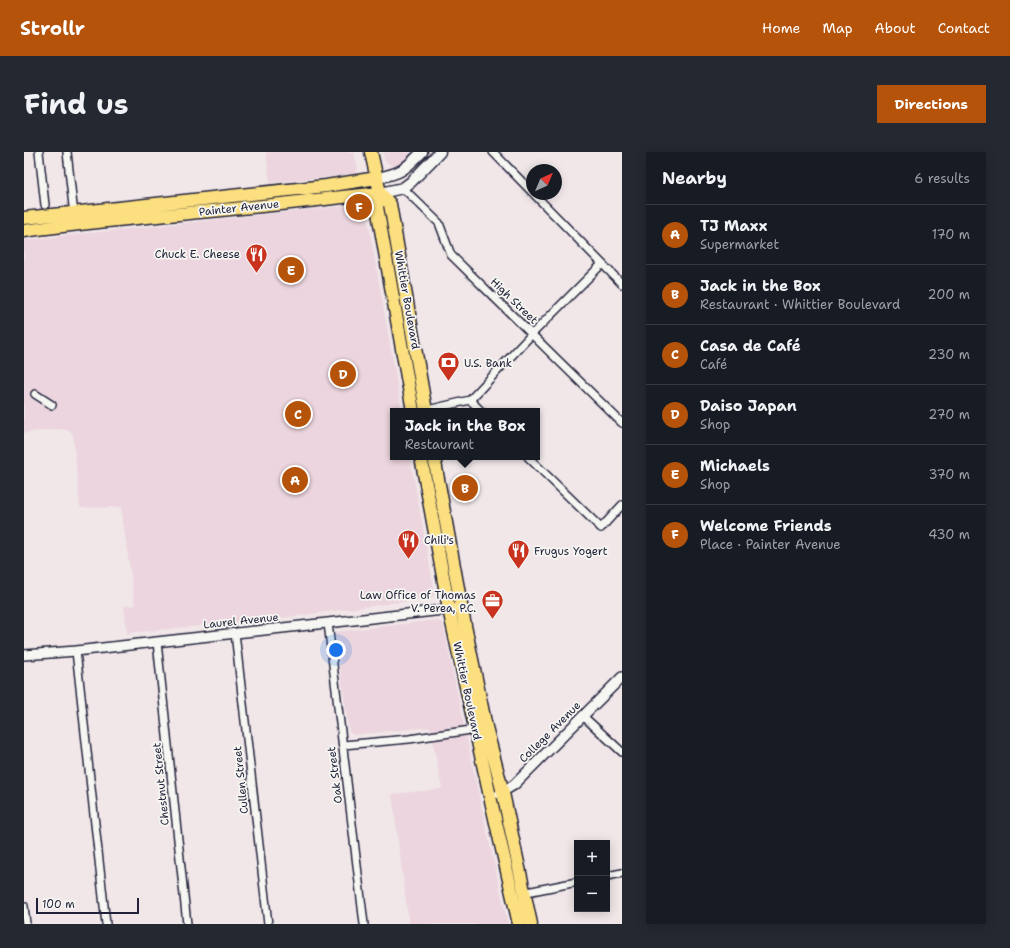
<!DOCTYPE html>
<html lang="en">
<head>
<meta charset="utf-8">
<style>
  body { margin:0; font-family:"Shantell Sans",sans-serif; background:#242831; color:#f1f3f6 }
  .controls { position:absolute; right:12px; bottom:12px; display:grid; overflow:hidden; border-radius:0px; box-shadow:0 2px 10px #0003 }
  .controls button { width:36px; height:36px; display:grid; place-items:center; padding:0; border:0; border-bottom:1px solid #363941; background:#171b24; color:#f1f3f6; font:20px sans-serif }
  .compass { position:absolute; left:502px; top:12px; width:36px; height:36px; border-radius:50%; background:#171b24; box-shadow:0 2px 10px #0003; rotate:44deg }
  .scale { position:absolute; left:12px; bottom:10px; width:103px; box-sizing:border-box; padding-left:4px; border:2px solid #22223b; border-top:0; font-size:11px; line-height:14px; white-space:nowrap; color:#22223b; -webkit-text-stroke:3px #f6f6f2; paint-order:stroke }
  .you { position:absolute; left:312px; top:498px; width:14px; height:14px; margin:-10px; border:3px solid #fff; border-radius:50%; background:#1a73e8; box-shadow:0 0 0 6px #1a73e833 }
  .badge { display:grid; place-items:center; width:26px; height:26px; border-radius:50%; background:#b45309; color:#fff; font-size:13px; font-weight:700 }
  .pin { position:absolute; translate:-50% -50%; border:2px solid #fff; box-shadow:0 1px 4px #0006 }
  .popup { position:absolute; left:366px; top:256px; width:150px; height:52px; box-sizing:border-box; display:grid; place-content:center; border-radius:0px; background:#171b24; filter:drop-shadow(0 1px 3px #0005); font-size:13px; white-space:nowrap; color:#9ea1a6 }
  .popup b { font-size:15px; color:#f1f3f6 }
  .popup::after { content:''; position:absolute; left:50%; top:100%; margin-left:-8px; border:8px solid transparent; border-top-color:#171b24 }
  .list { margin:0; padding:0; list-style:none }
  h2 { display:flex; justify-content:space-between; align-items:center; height:52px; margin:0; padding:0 16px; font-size:17px }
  h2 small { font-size:13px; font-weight:400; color:#9ea1a6 }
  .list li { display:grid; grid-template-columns:26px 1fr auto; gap:12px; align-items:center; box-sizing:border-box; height:60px; padding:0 16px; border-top:1px solid #363941 }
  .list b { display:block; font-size:15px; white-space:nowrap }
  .list p { margin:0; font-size:13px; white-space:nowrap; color:#9ea1a6 }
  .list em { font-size:13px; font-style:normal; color:#9ea1a6 }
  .map { position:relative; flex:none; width:598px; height:772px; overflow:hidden; border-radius:0px }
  header { display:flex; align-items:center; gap:24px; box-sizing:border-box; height:56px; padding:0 20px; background:#b45309; color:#fff }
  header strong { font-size:19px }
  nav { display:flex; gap:22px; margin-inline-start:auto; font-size:14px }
  .intro { display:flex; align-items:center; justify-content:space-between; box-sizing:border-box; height:96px; padding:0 24px }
  h1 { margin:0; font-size:28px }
  .button { padding:10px 18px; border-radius:0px; background:#b45309; color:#fff; font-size:14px; font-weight:700 }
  main { display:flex; gap:24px; padding:0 24px }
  aside { flex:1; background:#171b24; border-radius:0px; box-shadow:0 2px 10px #0003 }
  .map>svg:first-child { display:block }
</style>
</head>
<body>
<header>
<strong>Strollr</strong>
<nav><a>Home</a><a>Map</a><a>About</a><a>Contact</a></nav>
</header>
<div class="intro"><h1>Find us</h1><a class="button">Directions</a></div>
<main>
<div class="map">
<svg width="598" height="772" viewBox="0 0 598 772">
  <rect width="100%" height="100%" fill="#f1e7e9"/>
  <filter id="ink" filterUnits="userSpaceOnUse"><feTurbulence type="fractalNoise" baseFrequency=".025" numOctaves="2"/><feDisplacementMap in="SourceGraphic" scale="8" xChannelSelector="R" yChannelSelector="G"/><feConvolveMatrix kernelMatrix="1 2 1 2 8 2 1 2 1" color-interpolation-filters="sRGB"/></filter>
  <g filter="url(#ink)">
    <path fill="#ecd5de" d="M 242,0 L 330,0 L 334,17 L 330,22 L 246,31 Z
      M 359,0 L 390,0 L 378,12 L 373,14 L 366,13 L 360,8 Z
      M 335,53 L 342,58 L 378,259 L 369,259 L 369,305 L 386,305 L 411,442 L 407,446 L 258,466 L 103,481 L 100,454 L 111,453 L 97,355 L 56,356 L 49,282 L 45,278 L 31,277 L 0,281 L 0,88 L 320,54 Z
      M 413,468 L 419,472 L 456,649 L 484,772 L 385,772 L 368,642 L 418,637 L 406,575 L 329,583 L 325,580 L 311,480 Z"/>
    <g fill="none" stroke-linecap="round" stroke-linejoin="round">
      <defs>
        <path id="minor" d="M 15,0 L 21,53
          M 43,0 L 50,63
          M 469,0 L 508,40
          M 379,36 L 415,71 L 427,103 L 598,271
          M 510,42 L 598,132
          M 11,242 L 28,253
          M 446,248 L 457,259
          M 399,259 L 446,248 L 508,182 L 578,112
          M 504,305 L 577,376 L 598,353
          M 304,471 L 340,772
          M 211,481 L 244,772
          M 133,490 L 163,772
          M 52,499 L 82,772
          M 559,564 L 598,600
          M 319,593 L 385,587 L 454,577
          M 583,724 L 598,721
          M 498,741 L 553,730
          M 0,754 L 2,772"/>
        <path id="tertiary" d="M 0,503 L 52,499 L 437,456
          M 475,642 L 490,633 L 598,525"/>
        <path id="secondary" d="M 353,26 C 378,21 380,18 398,0
          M 356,41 L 379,36 L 387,30 L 416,0"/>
        <path id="primary" d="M 347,0 L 356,41 L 353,55 L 389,259
          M 356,41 L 366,52 L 402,259
          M 0,66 L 302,34 L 353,26
          M 0,79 C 62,70 124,65 187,59 C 243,54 299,47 356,41
          M 397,305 L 425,457 L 465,640 L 495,772
          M 410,305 L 440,469 L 462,575 L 479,641 L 507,772"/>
      </defs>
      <use href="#minor" stroke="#22223b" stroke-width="10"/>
      <use href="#tertiary" stroke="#22223b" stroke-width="12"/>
      <use href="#secondary" stroke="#22223b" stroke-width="13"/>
      <use href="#primary" stroke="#22223b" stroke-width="15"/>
      <use href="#minor" stroke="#f6f6f2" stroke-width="7"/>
      <use href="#tertiary" stroke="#f6f6f2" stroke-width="9"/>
      <use href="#secondary" stroke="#f6f6f2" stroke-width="10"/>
      <use href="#primary" stroke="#fce080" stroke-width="12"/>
    </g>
  </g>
  <defs>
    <symbol id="restaurant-pin" viewBox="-11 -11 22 30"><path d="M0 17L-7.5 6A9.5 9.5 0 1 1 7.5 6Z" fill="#c8321e" stroke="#f6f6f2"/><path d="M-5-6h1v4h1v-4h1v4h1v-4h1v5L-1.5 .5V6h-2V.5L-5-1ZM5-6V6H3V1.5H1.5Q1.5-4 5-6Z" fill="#fff"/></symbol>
    <symbol id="bank-pin" viewBox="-11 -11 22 30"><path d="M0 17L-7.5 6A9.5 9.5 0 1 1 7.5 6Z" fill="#c8321e" stroke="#f6f6f2"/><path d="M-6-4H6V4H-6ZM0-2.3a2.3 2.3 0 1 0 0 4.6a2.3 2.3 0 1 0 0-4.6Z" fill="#fff"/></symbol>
    <symbol id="office-pin" viewBox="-11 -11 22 30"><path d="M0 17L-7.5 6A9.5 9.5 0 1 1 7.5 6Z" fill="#c8321e" stroke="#f6f6f2"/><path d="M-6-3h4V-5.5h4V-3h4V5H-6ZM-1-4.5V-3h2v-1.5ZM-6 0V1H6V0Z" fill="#fff"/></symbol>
  </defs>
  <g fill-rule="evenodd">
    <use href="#restaurant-pin" x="220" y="90" width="25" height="34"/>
    <use href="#bank-pin" x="412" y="198" width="25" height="34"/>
    <use href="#restaurant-pin" x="372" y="376" width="25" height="34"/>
    <use href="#restaurant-pin" x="482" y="386" width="25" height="34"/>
    <use href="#office-pin" x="456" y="436" width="25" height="34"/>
  </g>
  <g text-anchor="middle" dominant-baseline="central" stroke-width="3.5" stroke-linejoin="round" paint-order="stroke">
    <g font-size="11" fill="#22223b" stroke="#f6f6f2">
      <text transform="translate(215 56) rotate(-6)">Painter Avenue</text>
      <text transform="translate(383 148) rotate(80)">Whittier Boulevard</text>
      <text transform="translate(490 149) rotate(44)">High Street</text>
      <text transform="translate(217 469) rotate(-6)">Laurel Avenue</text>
      <text transform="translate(443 539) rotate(78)">Whittier Boulevard</text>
      <text transform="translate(526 580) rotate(-45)">College Avenue</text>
      <text transform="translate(311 623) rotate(-97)">Oak Street</text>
      <text transform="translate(217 628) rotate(-96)">Cullen Street</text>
      <text transform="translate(137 632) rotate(-96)">Chestnut Street</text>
    </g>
    <g font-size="11" fill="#22223b" stroke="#f6f6f2" text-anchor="start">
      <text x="216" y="102" text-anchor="end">Chuck E. Cheese</text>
      <text x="440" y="211">U.S. Bank</text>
      <text x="400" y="388">Chili's</text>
      <text x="510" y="399">Frugus Yogert</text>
      <text x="452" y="443" text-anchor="end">Law Office of Thomas<tspan x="452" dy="13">V. Perea, P.C.</tspan></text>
    </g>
  </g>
</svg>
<div class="controls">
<button>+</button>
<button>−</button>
</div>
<svg class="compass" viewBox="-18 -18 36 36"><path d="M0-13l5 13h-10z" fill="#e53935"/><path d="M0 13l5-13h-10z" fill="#9ea1a6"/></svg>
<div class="scale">100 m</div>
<div class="you"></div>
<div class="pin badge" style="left:271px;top:328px">A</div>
<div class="pin badge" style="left:441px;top:336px">B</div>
<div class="popup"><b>Jack in the Box</b>Restaurant</div>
<div class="pin badge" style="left:274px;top:262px">C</div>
<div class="pin badge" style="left:319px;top:222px">D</div>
<div class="pin badge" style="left:267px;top:118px">E</div>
<div class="pin badge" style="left:335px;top:55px">F</div>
</div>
<aside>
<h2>Nearby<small>6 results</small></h2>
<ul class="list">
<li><span class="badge">A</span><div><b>TJ Maxx</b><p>Supermarket</p></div><em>170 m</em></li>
<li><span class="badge">B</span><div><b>Jack in the Box</b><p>Restaurant · Whittier Boulevard</p></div><em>200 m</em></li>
<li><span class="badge">C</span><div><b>Casa de Café</b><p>Café</p></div><em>230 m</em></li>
<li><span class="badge">D</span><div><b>Daiso Japan</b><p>Shop</p></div><em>270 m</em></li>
<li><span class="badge">E</span><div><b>Michaels</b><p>Shop</p></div><em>370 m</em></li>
<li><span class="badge">F</span><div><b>Welcome Friends</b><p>Place · Painter Avenue</p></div><em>430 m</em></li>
</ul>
</aside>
</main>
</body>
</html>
